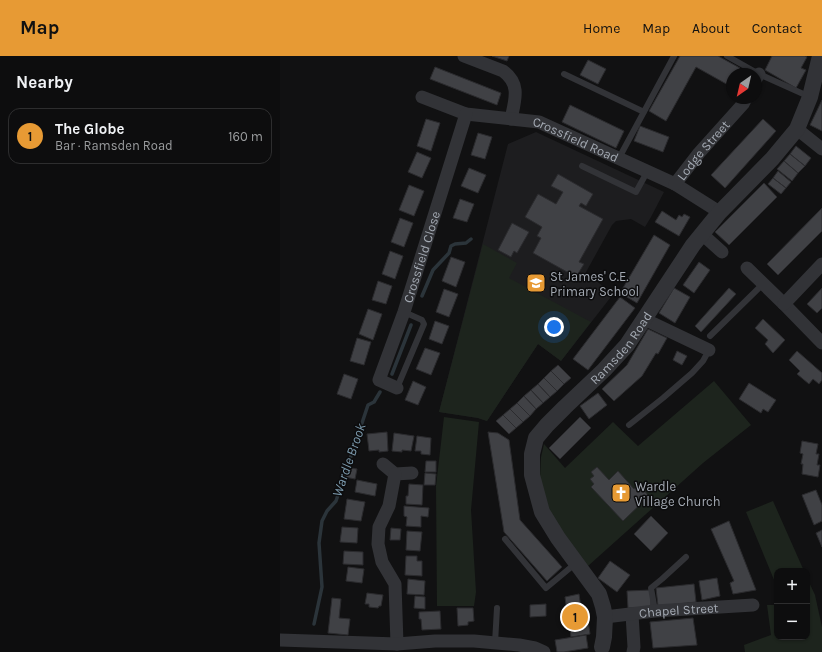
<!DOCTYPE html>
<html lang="en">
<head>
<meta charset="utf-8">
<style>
  body { margin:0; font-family:Karla,sans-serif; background:#1b1b1c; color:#f1f3f6 }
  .controls { position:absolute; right:12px; bottom:12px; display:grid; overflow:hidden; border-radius:8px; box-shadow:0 1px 3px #0004 }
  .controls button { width:36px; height:36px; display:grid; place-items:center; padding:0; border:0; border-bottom:1px solid #2d2d2e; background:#0d0d0e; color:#f1f3f6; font:20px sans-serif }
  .compass { position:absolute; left:446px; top:12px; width:36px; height:36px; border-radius:50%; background:#0d0d0e; box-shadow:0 1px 3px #0004; rotate:214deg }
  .you { position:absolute; left:274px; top:271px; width:14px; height:14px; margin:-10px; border:3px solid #fff; border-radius:50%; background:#1a73e8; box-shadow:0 0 0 6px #1a73e833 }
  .badge { display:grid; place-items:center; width:26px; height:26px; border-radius:50%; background:#e79a34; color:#111; font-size:13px; font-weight:700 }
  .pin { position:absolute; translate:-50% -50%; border:2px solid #fff; box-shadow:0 1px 4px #0006 }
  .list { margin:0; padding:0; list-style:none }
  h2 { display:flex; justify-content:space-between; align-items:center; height:52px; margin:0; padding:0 16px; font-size:17px }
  h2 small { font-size:13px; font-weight:400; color:#9a9c9e }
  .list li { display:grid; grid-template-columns:26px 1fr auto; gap:12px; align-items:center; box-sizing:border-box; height:56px; margin:0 8px 8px; padding:0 8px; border:1px solid #2d2d2e; border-radius:12px }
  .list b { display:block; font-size:15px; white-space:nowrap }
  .list p { margin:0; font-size:13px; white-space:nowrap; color:#9a9c9e }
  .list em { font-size:13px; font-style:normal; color:#9a9c9e }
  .map { position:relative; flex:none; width:542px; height:596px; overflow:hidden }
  header { display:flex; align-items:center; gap:24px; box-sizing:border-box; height:56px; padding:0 20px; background:#e79a34; color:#111 }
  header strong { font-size:19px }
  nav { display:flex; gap:22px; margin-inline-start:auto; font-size:14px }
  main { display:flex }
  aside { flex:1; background:#0d0d0e }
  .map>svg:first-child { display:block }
</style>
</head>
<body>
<header>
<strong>Map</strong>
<nav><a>Home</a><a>Map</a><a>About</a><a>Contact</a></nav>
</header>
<main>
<aside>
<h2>Nearby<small></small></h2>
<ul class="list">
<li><span class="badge">1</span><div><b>The Globe</b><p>Bar · Ramsden Road</p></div><em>160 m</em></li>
</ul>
</aside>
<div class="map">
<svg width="542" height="596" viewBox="0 0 542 596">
  <rect width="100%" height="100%" fill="#111112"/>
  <path fill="#1d1d1f" d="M 256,76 L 384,136 L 371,161 L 365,171 L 351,163 L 336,165 L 332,169 L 305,218 L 334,237 L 281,305 L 258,288 L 207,365 L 198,362 L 159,356 L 228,88 Z"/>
  <path fill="#1d241d" d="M 203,188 L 237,207 L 229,222 L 311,266 L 281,305 L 258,288 L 207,365 L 198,362 L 159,356 Z
    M 434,325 L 471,369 L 423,407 L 308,510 L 289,489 L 268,453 L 260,423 L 261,401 L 264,388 L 285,412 L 333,366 L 358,390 Z
    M 164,361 L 199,366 L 191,454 L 196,536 L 194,550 L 157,550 L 156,430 Z
    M 493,445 L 524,515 L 497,515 L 497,531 L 466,456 Z
    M 527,522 L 535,539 L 542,571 L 542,596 L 465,596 L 464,589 L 491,579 L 487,549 L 497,549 L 497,581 L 527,581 Z"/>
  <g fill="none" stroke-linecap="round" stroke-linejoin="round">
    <path stroke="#2b343a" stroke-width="3.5" d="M 142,240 L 153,214 L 169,197 L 171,190 L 175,188 L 186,187 L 191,183
      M 112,318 L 131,269
      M 34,568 L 42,531 L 39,487 L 42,465 L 47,455 L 56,445 L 88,349 L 94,346 L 100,336"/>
  </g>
  <path fill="#404145" stroke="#2b2b2e" d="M 212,0 L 229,0 L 227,5 Z
    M 400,0 L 438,0 L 460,12 L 456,18 L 452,18 L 452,26 L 450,30 L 416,11 L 386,65 L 369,55 Z
    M 492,0 L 525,0 L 527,1 L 521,12 L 526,14 L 516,32 L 485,14 Z
    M 308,4 L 326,13 L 318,28 L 300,19 Z
    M 155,11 L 221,37 L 217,49 L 150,23 Z
    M 542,44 L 542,75 L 530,69 Z
    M 290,49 L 344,75 L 336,92 L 282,66 Z
    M 146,63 L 160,67 L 151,95 L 137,90 Z
    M 483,63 L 496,75 L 445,132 L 431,119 Z
    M 360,70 L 389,81 L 383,96 L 354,85 Z
    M 198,77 L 212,81 L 205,103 L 191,99 Z
    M 516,90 L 531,102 L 525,110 L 510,98 Z
    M 137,96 L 151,102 L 142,122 L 128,116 Z
    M 510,98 L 525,110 L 518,117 L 504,105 Z
    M 504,105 L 518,117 L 512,125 L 497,113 Z
    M 189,112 L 206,119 L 198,137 L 181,130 Z
    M 498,115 L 511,126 L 506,132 L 493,122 Z
    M 278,118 L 313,138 L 306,150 L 301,147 L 299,150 L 323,163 L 299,206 L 304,208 L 296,221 L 253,197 L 261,182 L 257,180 L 262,171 L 245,161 L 258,138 L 276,148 L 283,136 L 271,130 Z
    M 493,122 L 506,132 L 501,138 L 488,128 Z
    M 484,127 L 497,141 L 449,189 L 435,176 Z
    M 129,129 L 144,135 L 134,160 L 119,154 Z
    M 180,143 L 194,148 L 187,166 L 173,162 Z
    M 542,152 L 542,175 L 498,219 L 487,208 Z
    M 382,155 L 396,164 L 399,159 L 402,161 L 404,158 L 410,161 L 399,180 L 375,166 Z
    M 120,162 L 133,167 L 124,191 L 111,186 Z
    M 232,167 L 249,176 L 237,197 L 234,195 L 231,201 L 218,194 Z
    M 374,179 L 390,189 L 357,247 L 340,237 Z
    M 110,195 L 123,200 L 115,223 L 102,218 Z
    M 171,201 L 185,206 L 176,231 L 162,225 Z
    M 419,206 L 430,214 L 414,237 L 403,229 Z
    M 98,225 L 112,230 L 106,248 L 92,244 Z
    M 394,232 L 410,241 L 395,267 L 379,257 Z
    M 449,232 L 456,238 L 421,276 L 415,270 Z
    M 542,232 L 542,252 L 537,257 L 527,248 Z
    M 164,233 L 178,238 L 169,261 L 156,256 Z
    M 340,241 L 355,252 L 308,314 L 293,303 Z
    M 88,253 L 102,258 L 93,284 L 79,278 Z
    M 483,263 L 505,284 L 493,297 L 485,288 L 488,284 L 475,272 Z
    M 155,265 L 169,270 L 162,288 L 149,283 Z
    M 368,273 L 387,282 L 378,298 L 376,297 L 362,320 L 334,345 L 322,333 L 347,309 Z
    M 77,282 L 91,286 L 84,309 L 70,305 Z
    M 145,292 L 160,297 L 151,319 L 136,313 Z
    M 397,295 L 407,300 L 402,309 L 393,304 Z
    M 517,295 L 542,317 L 542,324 L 539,328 L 533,323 L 529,328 L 517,318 L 520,315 L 509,304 Z
    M 278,309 L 291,322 L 284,328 L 271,315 Z
    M 271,315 L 284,328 L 277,335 L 264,322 Z
    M 64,318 L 78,323 L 71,343 L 57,338 Z
    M 264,322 L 277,335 L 270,341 L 258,328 Z
    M 133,325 L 146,331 L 138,349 L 125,344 Z
    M 469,327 L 496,344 L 488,356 L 483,353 L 481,357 L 459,343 Z
    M 258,328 L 270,341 L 263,347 L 251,334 Z
    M 251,334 L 263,347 L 256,353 L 244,340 Z
    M 318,337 L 327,349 L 309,363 L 300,350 Z
    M 244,340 L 256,353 L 250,360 L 237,347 Z
    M 237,347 L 250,360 L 243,366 L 230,353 Z
    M 230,353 L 243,366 L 236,372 L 223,359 Z
    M 223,359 L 236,372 L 229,378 L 216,365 Z
    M 300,361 L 311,372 L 280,403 L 269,392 Z
    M 107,376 L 108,395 L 99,396 L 99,394 L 89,395 L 87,378 Z
    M 208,376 L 218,377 L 229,384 L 240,464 L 282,511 L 267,525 L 224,476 Z
    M 114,377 L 134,380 L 131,395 L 122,394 L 122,396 L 112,395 Z
    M 137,380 L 151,382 L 150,399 L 141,398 L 141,395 L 135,395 Z
    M 522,385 L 538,388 L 536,398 L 539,398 L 537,409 L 540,409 L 538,421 L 522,418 L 523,408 L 521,408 L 523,398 L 520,397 Z
    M 146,405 L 156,405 L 156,416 L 145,416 Z
    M 66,411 L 77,413 L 75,423 L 65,421 Z
    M 317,411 L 329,424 L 338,415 L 354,433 L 359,429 L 369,440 L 343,465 L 311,431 L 314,428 L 310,423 L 314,420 L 311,416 Z
    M 145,417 L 156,418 L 155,429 L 144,429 Z
    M 77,424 L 97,428 L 95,440 L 75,436 Z
    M 129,428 L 143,429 L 142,449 L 126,448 L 126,440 L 128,440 Z
    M 536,434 L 542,449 L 542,465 L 534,469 L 522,439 Z
    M 67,443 L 85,446 L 81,465 L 64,463 Z
    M 124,450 L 149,452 L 148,461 L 141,460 L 141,471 L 126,470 L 127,461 L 124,460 Z
    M 371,460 L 388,477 L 371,495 L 354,478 Z
    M 449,465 L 476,534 L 453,538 L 450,527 L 454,525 L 431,473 Z
    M 62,471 L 78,472 L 77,487 L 60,486 Z
    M 111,472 L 121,473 L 120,484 L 110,484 Z
    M 542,474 L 542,491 L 536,477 Z
    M 127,475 L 142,476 L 140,495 L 126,494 Z
    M 64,495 L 83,496 L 83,509 L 63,508 Z
    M 126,500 L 137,500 L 137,505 L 142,505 L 142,520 L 125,519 Z
    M 330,505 L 350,519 L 337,536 L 318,522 Z
    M 68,511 L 84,513 L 82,527 L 66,525 Z
    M 437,522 L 440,540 L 422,544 L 419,525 Z
    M 128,523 L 145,525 L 144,539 L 127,538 Z
    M 414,528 L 416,546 L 378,550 L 376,532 Z
    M 371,534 L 371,551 L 348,552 L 347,535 Z
    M 87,537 L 103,539 L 101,550 L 99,550 L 98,552 L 89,551 L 89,548 L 85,548 Z
    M 299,538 L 301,552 L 306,551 L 310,578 L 291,581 L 289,566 L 285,566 L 283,557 L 287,556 L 285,541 Z
    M 135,540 L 145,541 L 145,553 L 134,552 Z
    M 52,542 L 61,543 L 59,562 L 70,563 L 68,579 L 48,577 Z
    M 266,548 L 266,560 L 250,561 L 250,549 Z
    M 177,552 L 193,552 L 194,565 L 188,566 L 188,569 L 178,570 Z
    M 160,555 L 161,573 L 142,574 L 141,563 L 139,563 L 139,556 Z
    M 413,562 L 417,589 L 373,592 L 370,566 Z
    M 306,579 L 308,592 L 284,596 L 277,596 L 275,584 Z"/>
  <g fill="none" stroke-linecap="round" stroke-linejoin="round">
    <path stroke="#323337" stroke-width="6" d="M 447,0 L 479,18 L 530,41
      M 284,18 L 364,56
      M 339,102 L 394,0
      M 302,110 L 356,136 L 367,116
      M 430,280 L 483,228
      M 117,332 L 144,268 L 142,264 L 124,256
      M 349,369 L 383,342 L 412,317 L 423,305 L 429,294
      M 225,483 L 266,532 L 296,507
      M 375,555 L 371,532 L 382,523 L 406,501
      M 215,587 L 217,552"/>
    <g stroke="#323337" stroke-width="13">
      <path d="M 184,0 L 223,15 C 241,28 235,44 231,63"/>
      <path d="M 476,23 L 479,18"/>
      <path id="s1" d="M 142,41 L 186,58 L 259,66 L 395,128 L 433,152 L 439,157"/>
      <path d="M 517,73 L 542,93"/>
      <path id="s2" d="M 395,128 L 419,97 L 463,48 L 466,42"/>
      <path d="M 422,178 L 442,196"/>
      <path d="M 467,212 L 504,248 L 542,287"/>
      <path d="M 504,248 L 542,208"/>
      <path d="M 364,263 L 429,294"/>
      <path id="s3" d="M 117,332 L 99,324 L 124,256 L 186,58"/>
      <path d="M 103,408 L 115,418 L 132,417"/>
      <path d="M 115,418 L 109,450 L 99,471 L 98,488 L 102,506 L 115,528 L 117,588"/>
      <path d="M 352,558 L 354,591 L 353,596"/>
      <path id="s4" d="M 325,561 L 375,555 L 473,549"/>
      <path d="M 0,584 L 117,588 L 155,585 L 194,585 L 239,589 L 255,592 L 264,596"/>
    </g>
    <path stroke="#323337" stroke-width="16" id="s5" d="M 322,591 L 324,581 L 325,561 L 323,551 L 319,538 L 278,482 L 262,456 L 252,419 L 252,398 L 256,382 L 267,369 L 285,351 L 324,314 L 347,289 L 413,189 L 439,157 L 492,103 L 517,73 L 530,41 L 540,0"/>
  </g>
  <defs>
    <symbol id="school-square" viewBox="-11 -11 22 22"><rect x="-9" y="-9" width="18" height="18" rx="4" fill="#e79a34" stroke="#0c0c0d"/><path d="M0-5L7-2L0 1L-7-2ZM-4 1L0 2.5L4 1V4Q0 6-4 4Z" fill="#fff"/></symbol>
    <symbol id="church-square" viewBox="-11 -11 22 22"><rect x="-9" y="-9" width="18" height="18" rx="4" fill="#e79a34" stroke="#0c0c0d"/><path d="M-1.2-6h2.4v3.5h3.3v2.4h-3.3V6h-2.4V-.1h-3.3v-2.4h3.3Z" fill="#fff"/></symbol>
  </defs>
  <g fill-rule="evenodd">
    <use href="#school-square" x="245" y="216" width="22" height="22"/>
    <use href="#church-square" x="330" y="426" width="22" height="22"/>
  </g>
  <g text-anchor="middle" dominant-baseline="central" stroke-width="3" stroke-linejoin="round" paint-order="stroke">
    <g font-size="13" fill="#a3a9b2" stroke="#0c0c0d">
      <text stroke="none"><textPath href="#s1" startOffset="161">Crossfield Road</textPath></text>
      <text stroke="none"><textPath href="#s2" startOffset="44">Lodge Street</textPath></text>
      <text stroke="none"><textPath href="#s3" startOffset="150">Crossfield Close</textPath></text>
      <text stroke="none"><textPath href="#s5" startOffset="354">Ramsden Road</textPath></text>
      <text stroke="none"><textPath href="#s4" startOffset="74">Chapel Street</textPath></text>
    </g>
    <g font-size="13" fill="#a3a9b2" stroke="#0c0c0d" text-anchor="start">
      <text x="270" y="220">St James' C.E.<tspan x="270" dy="15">Primary School</tspan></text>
      <text x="355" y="430">Wardle<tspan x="355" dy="15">Village Church</tspan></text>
    </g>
    <g font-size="14" font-style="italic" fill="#7b99ac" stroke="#0c0c0d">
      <text transform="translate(69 404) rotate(-71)">Wardle Brook</text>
    </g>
  </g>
</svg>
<div class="controls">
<button>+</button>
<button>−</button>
</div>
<svg class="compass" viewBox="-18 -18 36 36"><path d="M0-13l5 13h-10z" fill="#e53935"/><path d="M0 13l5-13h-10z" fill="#9a9c9e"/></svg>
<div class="you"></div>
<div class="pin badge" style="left:295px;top:561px">1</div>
</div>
</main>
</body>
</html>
